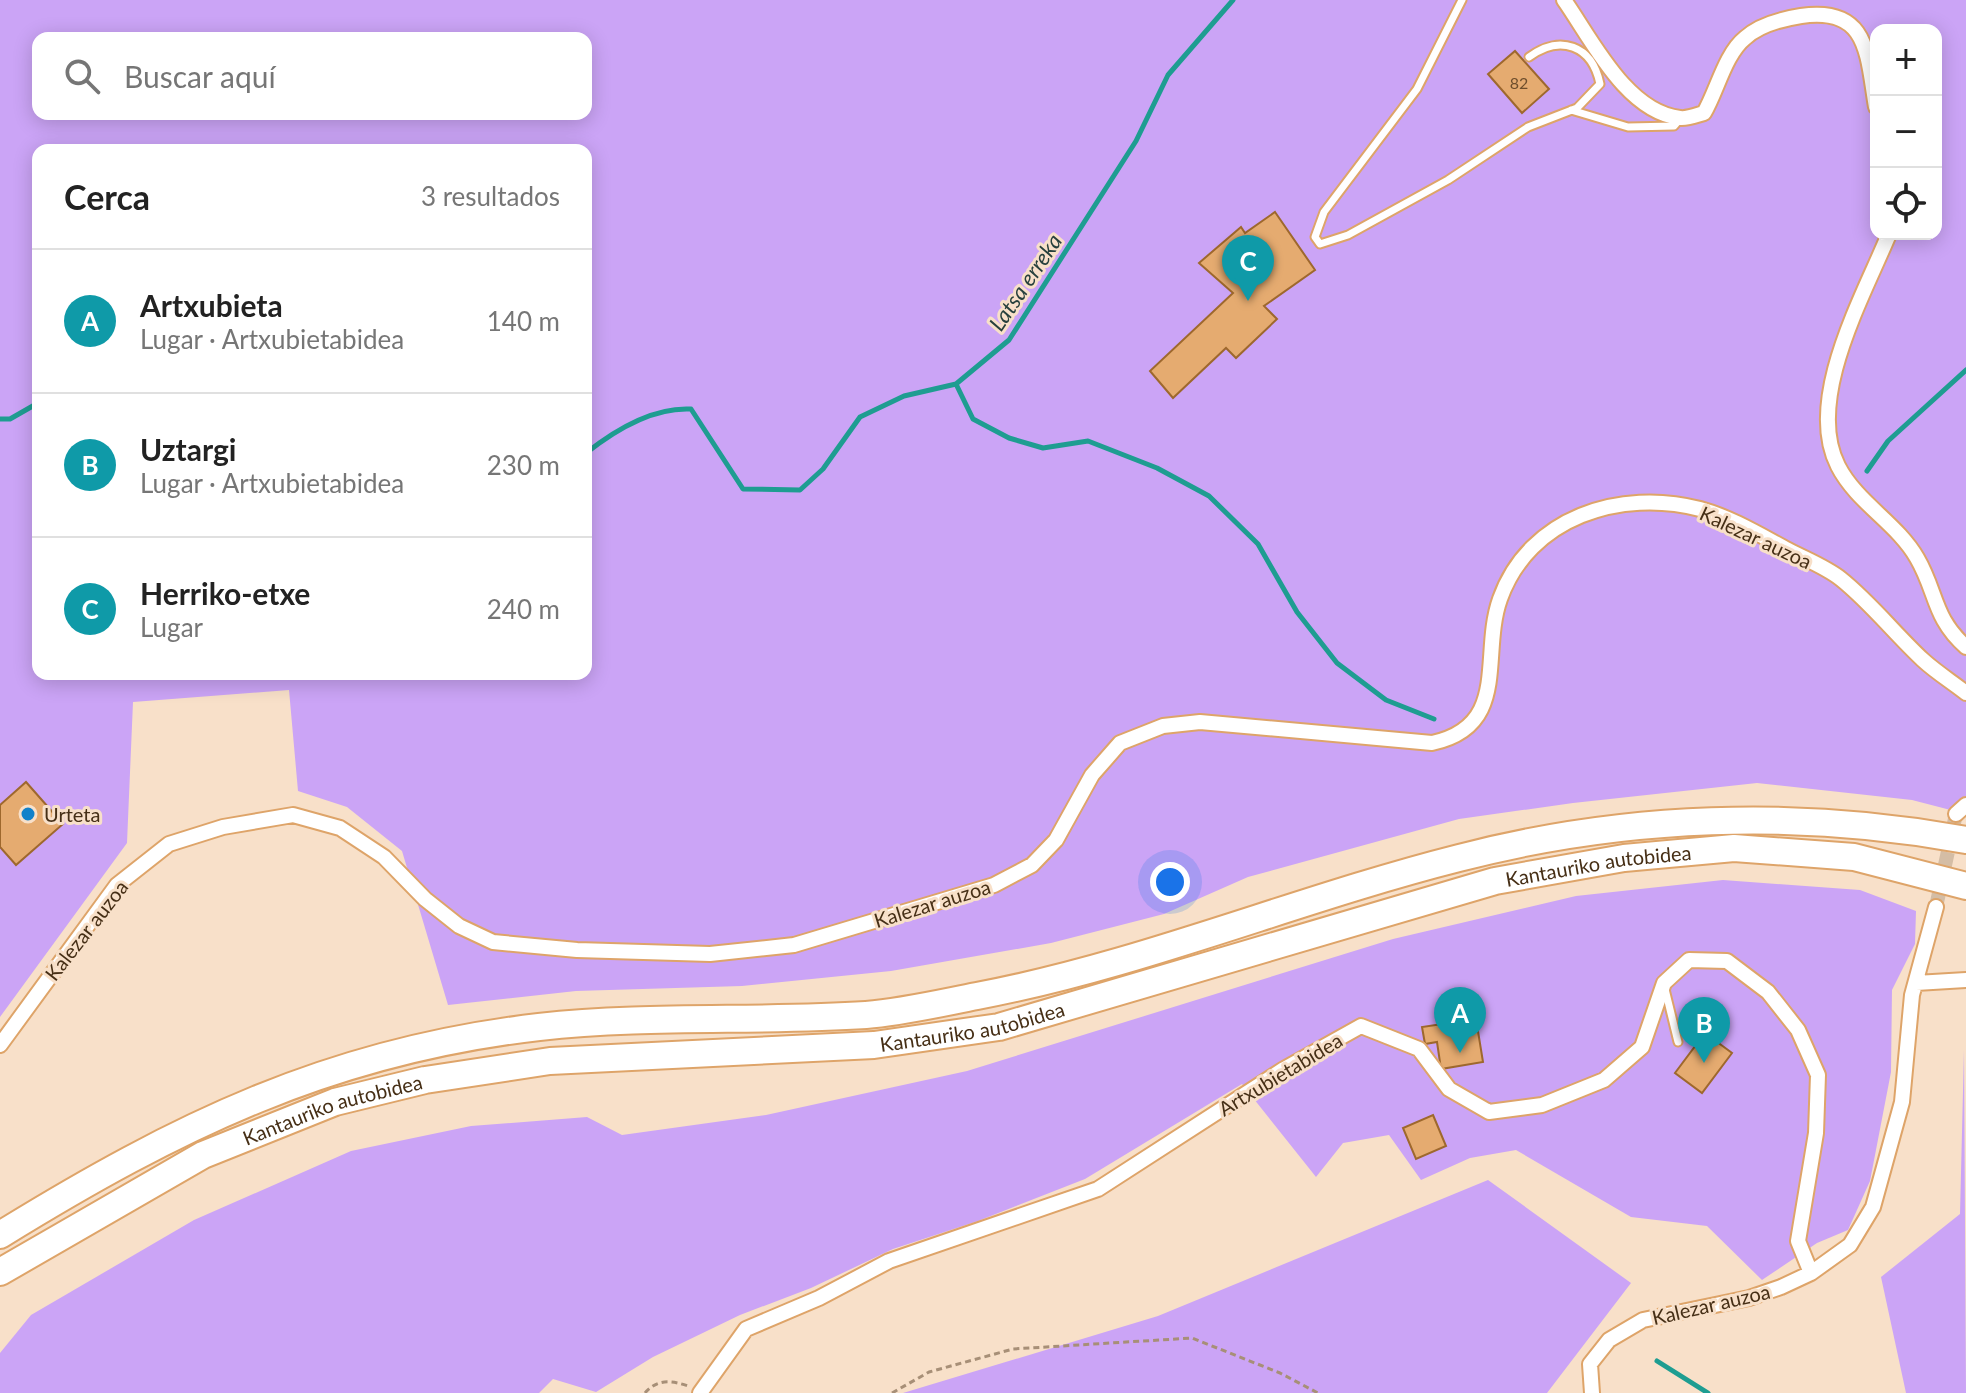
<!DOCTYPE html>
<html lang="es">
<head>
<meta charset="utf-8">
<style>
  body { margin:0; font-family:Lato,sans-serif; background:#f2f2f2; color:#222 }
  .controls { position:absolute; right:24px; top:24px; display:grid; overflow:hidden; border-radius:16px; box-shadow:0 4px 20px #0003 }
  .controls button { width:72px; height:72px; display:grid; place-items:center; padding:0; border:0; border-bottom:2px solid #e0e0e0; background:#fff; color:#222; font:40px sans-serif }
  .you { position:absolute; left:1170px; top:882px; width:28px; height:28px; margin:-20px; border:6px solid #fff; border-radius:50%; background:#1a73e8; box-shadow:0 0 0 12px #1a73e833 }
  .badge { display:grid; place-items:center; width:52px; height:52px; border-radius:50%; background:#0f766e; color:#fff; font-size:26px; font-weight:700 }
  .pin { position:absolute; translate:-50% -66px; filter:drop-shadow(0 2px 4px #0008) }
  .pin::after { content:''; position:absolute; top:42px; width:28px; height:24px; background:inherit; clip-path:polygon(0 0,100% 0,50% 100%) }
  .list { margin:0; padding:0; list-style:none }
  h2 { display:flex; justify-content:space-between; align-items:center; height:104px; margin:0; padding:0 32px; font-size:34px }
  h2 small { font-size:26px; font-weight:400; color:#767676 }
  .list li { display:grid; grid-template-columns:52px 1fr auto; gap:24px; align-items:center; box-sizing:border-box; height:144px; padding:0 32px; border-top:2px solid #e0e0e0 }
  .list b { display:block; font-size:30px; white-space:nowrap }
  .list p { margin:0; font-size:26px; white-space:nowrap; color:#767676 }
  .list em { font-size:26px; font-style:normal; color:#767676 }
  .icon { flex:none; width:44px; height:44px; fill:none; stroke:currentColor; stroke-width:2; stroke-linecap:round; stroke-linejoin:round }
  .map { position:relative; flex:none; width:1966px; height:1393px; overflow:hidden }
  .search { position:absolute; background:#fff; box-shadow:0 4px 20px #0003; left:32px; top:32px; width:560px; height:88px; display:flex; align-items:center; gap:20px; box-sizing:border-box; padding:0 28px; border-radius:16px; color:#767676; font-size:30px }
  .panel { position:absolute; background:#fff; box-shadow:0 4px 20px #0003; left:32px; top:144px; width:560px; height:536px; border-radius:16px }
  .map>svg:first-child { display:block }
</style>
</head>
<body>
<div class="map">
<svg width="1966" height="1393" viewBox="0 0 1966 1393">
  <rect width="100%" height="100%" fill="#f8e0c9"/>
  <path fill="#cba4f6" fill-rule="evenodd" d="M 0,0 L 1966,0 L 1966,814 L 1912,800 L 1757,783 L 1573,803 L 1459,819 L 1248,877 L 1164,914 L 1051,943 L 891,971 L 742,986 L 576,991 L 448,1005 L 402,851 L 347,807 L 298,791 L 289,690 L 133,702 L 127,843 L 0,1017 ZM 1876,30 L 1936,30 L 1936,234 L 1876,234 ZM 38,38 L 586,38 L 586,114 L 38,114 ZM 38,150 L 586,150 L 586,674 L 38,674 Z
    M 1723,880 L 1860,890 L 1916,911 L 1915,944 L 1892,990 L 1891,1072 L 1870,1181 L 1848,1230 L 1817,1243 L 1762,1280 L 1707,1226 L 1631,1217 L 1516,1150 L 1470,1158 L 1421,1180 L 1389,1135 L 1343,1143 L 1316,1177 L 1242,1084 L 1085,1179 L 978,1221 L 893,1249 L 811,1288 L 740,1315 L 653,1357 L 596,1392 L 553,1379 L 539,1393 L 0,1393 L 0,1353 L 31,1315 L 194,1220 L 351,1151 L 471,1126 L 587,1117 L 622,1135 L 766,1115 L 967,1071 L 1393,939 L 1576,896 Z
    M 1964,1050 L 1966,1393 L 1906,1393 L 1881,1277 L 1960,1214 Z
    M 1488,1180 L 1631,1283 L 1547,1393 L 903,1393 L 1158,1316 Z"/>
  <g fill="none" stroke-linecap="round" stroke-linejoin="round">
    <path stroke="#1e9d91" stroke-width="5" d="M 956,384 L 973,419 L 1009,438 L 1043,448 L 1088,441 L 1157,468 L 1209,496 L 1258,544 L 1297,612 L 1337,663 L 1386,700 L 1434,719
      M 0,419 L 10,419 L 38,403
      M 586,453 C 615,430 653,407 691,409 L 743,489 L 800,490 L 823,469 L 860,417 L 904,396 L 956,384 L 1009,340 L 1136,141 L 1168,75 L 1233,0
      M 1867,471 L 1888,441 L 1966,370
      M 1657,1361 L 1708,1393"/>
  </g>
  <path fill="#e5ab70" stroke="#9e682d" stroke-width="2" d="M 1515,51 L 1549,89 L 1522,113 L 1488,74 Z
    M 1275,212 L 1315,270 L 1264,306 L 1277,319 L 1236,358 L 1226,348 L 1173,398 L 1150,371 L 1233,293 L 1199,263 L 1241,227 L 1245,233 Z
    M 26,782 L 63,824 L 16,865 L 0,847 L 0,805 Z
    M 1476,1019 L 1483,1062 L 1441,1069 L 1437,1042 L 1425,1044 L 1422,1027 Z
    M 1705,1033 L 1732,1053 L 1702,1093 L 1675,1073 Z
    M 1433,1115 L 1446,1146 L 1416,1159 L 1403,1128 Z"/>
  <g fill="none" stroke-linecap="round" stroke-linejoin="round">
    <path stroke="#d4bda5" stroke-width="14" stroke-dasharray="14 7" stroke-linecap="butt" d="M 1936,907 L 1956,814"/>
    <defs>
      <path id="lane" d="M 1462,0 L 1417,89 L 1324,212 L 1315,237 L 1320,244 L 1348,235 L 1448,180 L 1528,127 L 1577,108 L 1600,84 C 1592,45 1560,34 1529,57
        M 1571,110 L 1628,127 L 1674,126 L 1679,120
        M 1665,989 L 1678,1042"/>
      <path id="street" d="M 1564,0 C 1591,38 1626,112 1680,118 C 1687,119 1697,115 1704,113 C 1717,91 1725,54 1745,38 C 1759,25 1782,19 1801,16 C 1869,6 1867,55 1876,107
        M 1889,234 C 1864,295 1804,400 1838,466 C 1857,503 1897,523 1917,558 C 1937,592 1933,618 1966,647
        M 1956,814 L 1966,805
        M 1916,983 L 1966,980
        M 0,1045 L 117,885 L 169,844 L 223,827 L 293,815 L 340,828 L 384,857 L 425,899 L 459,926 L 493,942 L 577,950 L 710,954 L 794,945 L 994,885 L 1032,865 L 1056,840 L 1092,775 L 1120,743 L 1163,726 L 1200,722 L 1432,743 C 1511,726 1480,655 1500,599 C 1529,517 1621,488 1700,509 C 1730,517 1760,535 1788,550 C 1805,559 1826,567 1841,579 C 1871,603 1895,634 1923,660 C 1936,672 1952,682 1966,693
        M 700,1393 L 746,1329 L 819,1298 L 889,1261 L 1098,1189 L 1284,1069 L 1361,1026 L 1419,1049 L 1449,1089 L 1489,1112 L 1542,1105 L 1604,1080 L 1642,1047 L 1664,983 L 1689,960 L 1727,961 L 1768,992 L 1798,1030 L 1818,1075 L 1816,1133 L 1798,1241 L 1811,1273
        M 1592,1393 L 1590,1364 L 1609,1340 L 1643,1320 L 1749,1298 L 1781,1287 L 1811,1273 L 1850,1245 L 1873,1207 L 1902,1102 L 1912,995 L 1936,907"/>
      <g id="highway">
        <path d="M 0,1235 C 177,1126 330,1051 539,1027 C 647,1015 757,1022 866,1015 C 903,1012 941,1003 977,996 C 1141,965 1297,899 1459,858 C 1624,815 1798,809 1966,840"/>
        <path id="s1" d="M 0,1272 L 203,1155 L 335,1102 L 425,1080 L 550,1061 L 874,1045 L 999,1027 L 1495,881 L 1624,858 L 1734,848 L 1854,857 L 1966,886"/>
      </g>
    </defs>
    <use href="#lane" stroke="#dea469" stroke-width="11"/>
    <use href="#street" stroke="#dea469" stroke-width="18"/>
    <use href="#highway" stroke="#dea469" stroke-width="30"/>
    <path stroke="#a78f77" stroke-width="3" stroke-dasharray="6 4" stroke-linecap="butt" d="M 645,1393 C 657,1379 671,1380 688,1386
      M 892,1393 L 929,1372 L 1013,1349 L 1192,1338 L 1280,1373 L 1318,1393"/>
    <use href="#lane" stroke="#fff" stroke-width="7"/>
    <use href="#street" stroke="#fff" stroke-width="14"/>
    <use href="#highway" stroke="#fff" stroke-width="26"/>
  </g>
  <circle fill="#1081ca" stroke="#f8e0c9" stroke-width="3" cx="28" cy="814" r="8"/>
  <g text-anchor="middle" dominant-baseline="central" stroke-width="6" stroke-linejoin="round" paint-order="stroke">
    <g font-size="16" fill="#6e4e2c">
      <text x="1519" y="82">82</text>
    </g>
    <g font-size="20" fill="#462f16" stroke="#f8e0c9">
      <text transform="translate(1756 537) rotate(25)">Kalezar auzoa</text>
      <text stroke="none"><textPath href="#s1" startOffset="1668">Kantauriko autobidea</textPath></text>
      <text transform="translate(932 903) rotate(-17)">Kalezar auzoa</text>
      <text transform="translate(86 930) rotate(-52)">Kalezar auzoa</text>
      <text stroke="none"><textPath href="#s1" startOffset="1020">Kantauriko autobidea</textPath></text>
      <text transform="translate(1280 1074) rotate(-31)">Artxubietabidea</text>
      <text stroke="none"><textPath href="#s1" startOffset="372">Kantauriko autobidea</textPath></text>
      <text transform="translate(1711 1304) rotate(-13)">Kalezar auzoa</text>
    </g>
    <g font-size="20" fill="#462f16" stroke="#f8e0c9" text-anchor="start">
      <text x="44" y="814">Urteta</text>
    </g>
    <g font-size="22" font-style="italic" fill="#27403d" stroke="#f8e0c9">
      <text transform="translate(1025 282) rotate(-56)">Latsa erreka</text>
    </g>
  </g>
</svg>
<div class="controls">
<button>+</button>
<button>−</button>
<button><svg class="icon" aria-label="locate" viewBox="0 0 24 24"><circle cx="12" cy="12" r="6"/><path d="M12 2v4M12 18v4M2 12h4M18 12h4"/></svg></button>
</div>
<div class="you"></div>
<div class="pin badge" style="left:1460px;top:1053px;background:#0f9aa8">A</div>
<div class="pin badge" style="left:1704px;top:1063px;background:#0f9aa8">B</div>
<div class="pin badge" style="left:1248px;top:301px;background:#0f9aa8">C</div>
<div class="search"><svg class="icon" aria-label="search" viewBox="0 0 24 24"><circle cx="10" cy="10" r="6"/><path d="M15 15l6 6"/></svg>Buscar aquí</div>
<section class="panel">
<h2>Cerca<small>3 resultados</small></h2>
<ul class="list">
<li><span class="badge" style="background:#0f9aa8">A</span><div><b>Artxubieta</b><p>Lugar · Artxubietabidea</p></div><em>140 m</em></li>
<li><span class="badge" style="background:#0f9aa8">B</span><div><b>Uztargi</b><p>Lugar · Artxubietabidea</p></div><em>230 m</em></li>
<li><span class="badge" style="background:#0f9aa8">C</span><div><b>Herriko-etxe</b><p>Lugar</p></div><em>240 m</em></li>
</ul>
</section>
</div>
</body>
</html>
